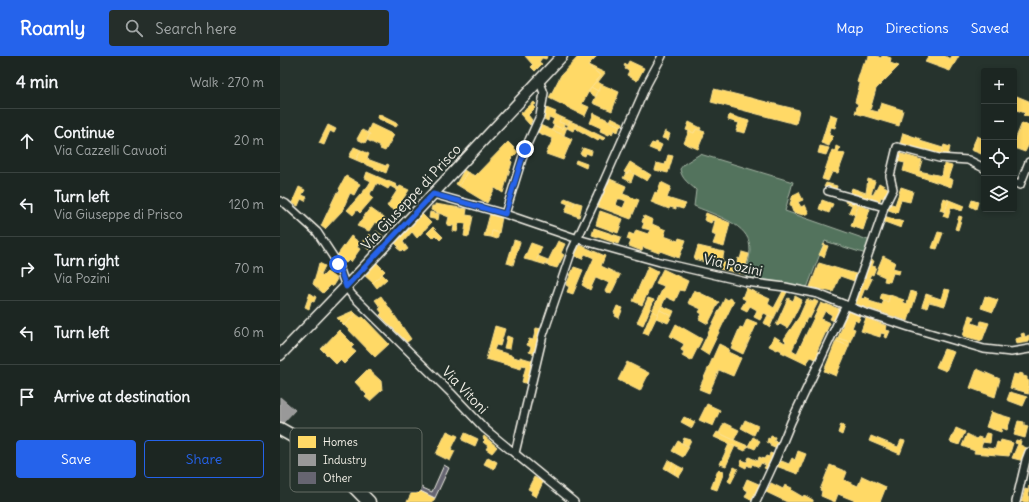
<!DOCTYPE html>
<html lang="en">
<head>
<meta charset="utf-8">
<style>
  body { margin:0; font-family:Delius,sans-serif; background:#252e2a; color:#f1f3f6 }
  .controls { position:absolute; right:12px; top:12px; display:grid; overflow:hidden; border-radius:4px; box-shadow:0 2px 6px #0003 }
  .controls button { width:36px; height:36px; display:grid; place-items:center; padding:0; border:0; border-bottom:1px solid #3a4340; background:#1c2622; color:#f1f3f6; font:20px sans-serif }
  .stop { position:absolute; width:12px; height:12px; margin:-9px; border:3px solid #2563eb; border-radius:50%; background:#fff }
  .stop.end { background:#2563eb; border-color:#fff; box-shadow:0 1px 4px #0008 }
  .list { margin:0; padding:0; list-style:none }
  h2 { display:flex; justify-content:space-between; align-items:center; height:52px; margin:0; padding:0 16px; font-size:17px }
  h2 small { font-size:13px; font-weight:400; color:#a0a5a5 }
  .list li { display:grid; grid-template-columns:26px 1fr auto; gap:12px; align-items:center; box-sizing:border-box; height:64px; padding:0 16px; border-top:1px solid #3a4340 }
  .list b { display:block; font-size:15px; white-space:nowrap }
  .list p { margin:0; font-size:13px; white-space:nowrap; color:#a0a5a5 }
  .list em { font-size:13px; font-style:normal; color:#a0a5a5 }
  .actions { display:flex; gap:8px; padding:12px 16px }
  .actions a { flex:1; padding:9px 0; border:1px solid #2563eb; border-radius:4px; text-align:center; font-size:14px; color:#2563eb }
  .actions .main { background:#2563eb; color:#fff }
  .icon { flex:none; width:22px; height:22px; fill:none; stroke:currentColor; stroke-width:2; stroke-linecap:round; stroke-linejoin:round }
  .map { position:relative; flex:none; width:749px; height:446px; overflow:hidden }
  header { display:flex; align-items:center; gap:24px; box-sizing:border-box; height:56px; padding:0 20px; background:#2563eb; color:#fff }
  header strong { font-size:19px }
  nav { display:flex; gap:22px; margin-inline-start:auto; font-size:14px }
  .search { width:280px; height:36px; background:#252e2a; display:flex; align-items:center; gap:10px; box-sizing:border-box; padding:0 14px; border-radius:4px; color:#a0a5a5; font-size:15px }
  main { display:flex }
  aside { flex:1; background:#1c2622 }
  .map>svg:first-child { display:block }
</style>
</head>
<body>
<header>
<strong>Roamly</strong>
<div class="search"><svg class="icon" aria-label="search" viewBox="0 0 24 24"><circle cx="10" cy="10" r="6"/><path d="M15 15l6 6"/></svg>Search here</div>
<nav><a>Map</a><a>Directions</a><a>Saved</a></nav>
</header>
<main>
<aside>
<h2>4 min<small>Walk · 270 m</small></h2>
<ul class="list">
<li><svg class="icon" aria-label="ahead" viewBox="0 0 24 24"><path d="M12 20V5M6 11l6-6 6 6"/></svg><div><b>Continue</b><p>Via Cazzelli Cavuoti</p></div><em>20 m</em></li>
<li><svg class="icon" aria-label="left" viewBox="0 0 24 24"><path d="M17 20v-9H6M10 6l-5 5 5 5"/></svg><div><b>Turn left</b><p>Via Giuseppe di Prisco</p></div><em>120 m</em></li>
<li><svg class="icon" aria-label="right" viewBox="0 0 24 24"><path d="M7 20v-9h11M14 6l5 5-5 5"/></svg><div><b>Turn right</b><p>Via Pozini</p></div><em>70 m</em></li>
<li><svg class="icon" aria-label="left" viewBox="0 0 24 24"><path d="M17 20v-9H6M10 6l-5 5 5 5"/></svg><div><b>Turn left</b></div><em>60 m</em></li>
<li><svg class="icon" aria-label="arrive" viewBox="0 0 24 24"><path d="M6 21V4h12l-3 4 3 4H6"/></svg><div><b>Arrive at destination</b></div></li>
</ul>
<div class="actions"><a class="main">Save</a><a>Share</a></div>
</aside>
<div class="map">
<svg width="749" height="446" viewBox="0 0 749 446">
  <rect width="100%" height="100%" fill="#26332d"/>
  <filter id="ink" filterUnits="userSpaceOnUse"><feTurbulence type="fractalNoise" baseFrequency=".025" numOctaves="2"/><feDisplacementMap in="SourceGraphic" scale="8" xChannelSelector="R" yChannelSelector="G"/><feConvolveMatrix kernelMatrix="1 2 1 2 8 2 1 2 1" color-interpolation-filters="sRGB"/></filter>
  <g filter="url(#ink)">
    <path fill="#52735d" stroke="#a3b2a2" d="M 420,98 L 513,126 L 505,155 L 591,185 L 586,198 L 545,185 L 527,232 L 465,220 C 467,210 472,197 469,186 C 465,167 430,157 414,150 L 416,134 C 409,127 402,124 400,113 L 404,108 Z"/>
    <path fill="#ffd966" stroke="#fce08d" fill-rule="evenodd" d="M 245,0 L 267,0 L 266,3 L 262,2 L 259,6 L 262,8 L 255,15 L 251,11 L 253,9 Z
      M 299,0 L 317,0 L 308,9 L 321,20 L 311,31 L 302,48 L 309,51 L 305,60 L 269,42 L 281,19 Z
      M 589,0 L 597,0 L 601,2 L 602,0 L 605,0 L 611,2 L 610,7 L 619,10 L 596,33 L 590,54 L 598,56 L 601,47 L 623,54 L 619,70 L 575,57 L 578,48 L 575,46 L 580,28 L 577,26 L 583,7 L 585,7 L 586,3 L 588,4 Z
      M 649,0 L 665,0 L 670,3 L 672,0 L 679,0 L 670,15 L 645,6 Z
      M 349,5 L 364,12 L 357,25 L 347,19 L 349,15 L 345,13 L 346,11 L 344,10 L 345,8 L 347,9 Z
      M 308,9 L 325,17 L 318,26 L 321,28 L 318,35 L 311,31 L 321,20 Z
      M 321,28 L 339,36 L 332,55 L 313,47 Z
      M 311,31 L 318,35 L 316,41 L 308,36 Z
      M 434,33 L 519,54 L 516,68 L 431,46 Z
      M 734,39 L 749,45 L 749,61 L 743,59 L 745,57 L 734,53 Z
      M 254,46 L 256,48 L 253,50 L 255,52 L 248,59 L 252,64 L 250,69 L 240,58 Z
      M 264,51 L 276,56 L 275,58 L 281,61 L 279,66 L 284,68 L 282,73 L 272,68 L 274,63 L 269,61 L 268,65 L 260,61 Z
      M 314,57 L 340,70 L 338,76 L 334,74 L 332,78 L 330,77 L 329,79 L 320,75 L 321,72 L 310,67 Z
      M 98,58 L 118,68 L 116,71 L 97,62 Z
      M 550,58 L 558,61 L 555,72 L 551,71 L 549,79 L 553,80 L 549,90 L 541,87 Z
      M 449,59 L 469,65 L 465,77 L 456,75 L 459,67 L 448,64 Z
      M 281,61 L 290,65 L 288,69 L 279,66 Z
      M 331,61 L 343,67 L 342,70 L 340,70 L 329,65 Z
      M 290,65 L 297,68 L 293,75 L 287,72 Z
      M 409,66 L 421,72 L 420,74 L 416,73 L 414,77 L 406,74 Z
      M 742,67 L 749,70 L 749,88 L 745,96 L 734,92 L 734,84 L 735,84 Z
      M 91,68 L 114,79 L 105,95 L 100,93 L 101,91 L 87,84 L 90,78 L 87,77 Z
      M 297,68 L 325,82 L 323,84 L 319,82 L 318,85 L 295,72 Z
      M 48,69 L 56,73 L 54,77 L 50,75 L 44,89 L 39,87 Z
      M 260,69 L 292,83 L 283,104 L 266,98 L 273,83 L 257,76 Z
      M 274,69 L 282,73 L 283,70 L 287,71 L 284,79 L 272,74 Z
      M 416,73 L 425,76 L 418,93 L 404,87 L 409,75 L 414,77 Z
      M 82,74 L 90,78 L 85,87 L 77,83 Z
      M 385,75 L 390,78 L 388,84 L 382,82 Z
      M 623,77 L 641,83 L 640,85 L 663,92 L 660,99 L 645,93 L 644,96 L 620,88 Z
      M 697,80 L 704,83 L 704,99 L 691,94 Z
      M 228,86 L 238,96 L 230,104 L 232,106 L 223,137 L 215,132 L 207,147 L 179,130 L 187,116 L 195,120 Z
      M 376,86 L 382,89 L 379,96 L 369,92 L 372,87 L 375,88 Z
      M 664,89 L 670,91 L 668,100 L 661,98 Z
      M 540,90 L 549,92 L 546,99 L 538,97 Z
      M 556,90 L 560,92 L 558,96 L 565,98 L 558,117 L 552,116 L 548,125 L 542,123 L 552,94 L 555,95 Z
      M 74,91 L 81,94 L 76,104 L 69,101 Z
      M 303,92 L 312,95 L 311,99 L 306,97 L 305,100 L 300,98 Z
      M 81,94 L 89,98 L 87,103 L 106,110 L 107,108 L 109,109 L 106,117 L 76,104 Z
      M 618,97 L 642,104 L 639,115 L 662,120 L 664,108 L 672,110 L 668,122 L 673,124 L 671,131 L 623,115 L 625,107 L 616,105 Z
      M 388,99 L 393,100 L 388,117 L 375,114 L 377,107 L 385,109 Z
      M 296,104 L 307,108 L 306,112 L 295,107 Z
      M 350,106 L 371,119 L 367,125 L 349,115 L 347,118 L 344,116 Z
      M 184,114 L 187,116 L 179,130 L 176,128 Z
      M 349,115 L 354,118 L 351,126 L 343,122 L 346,117 L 347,118 Z
      M 87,116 L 117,129 L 116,130 L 119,132 L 117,134 L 110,130 L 108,133 L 97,127 L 93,135 L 92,134 L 90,138 L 93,142 L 80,157 L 77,154 L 73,159 L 67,154 L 88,130 L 91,125 L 85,122 Z
      M 66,120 L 80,128 L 74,139 L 70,137 L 62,155 L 45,173 L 41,170 L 57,136 L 59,137 L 60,134 L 59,133 Z
      M 330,123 L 346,130 L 343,138 L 359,144 L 351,163 L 316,150 L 324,131 L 326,132 ZM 338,143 L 341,143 L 346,145 L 343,152 L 336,149 Z
      M 588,123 L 595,125 L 591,138 L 593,139 L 599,127 L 611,134 L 605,143 L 601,141 L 599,148 L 570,138 L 572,132 L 586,137 Z
      M 381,126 L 391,131 L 387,142 L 406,148 L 403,153 L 396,151 L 396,153 L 390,151 L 389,153 L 371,146 L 375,136 L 377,137 Z
      M 546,127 L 557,130 L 556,134 L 544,131 Z
      M 120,130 L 129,134 L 121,146 L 123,148 L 121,151 L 124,153 L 121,157 L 119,155 L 118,157 L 107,150 Z
      M 19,131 L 25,134 L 22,139 L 27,141 L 25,145 L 21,143 L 18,150 L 12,147 Z
      M 621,131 L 633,135 L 630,146 L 621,144 L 617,157 L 606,153 L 608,147 L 615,149 Z
      M 519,136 L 523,144 L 518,146 L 521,151 L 525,149 L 529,157 L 523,159 L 513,156 L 510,148 L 513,139 Z
      M 285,142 L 295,146 L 293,150 L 283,146 Z
      M 566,142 L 580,146 L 575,159 L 569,156 L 572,149 L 565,146 Z
      M 664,142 L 669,144 L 665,156 L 660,154 Z
      M 542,144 L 553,148 L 549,157 L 539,153 Z
      M 669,144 L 684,150 L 682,155 L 671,151 L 668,162 L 663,160 Z
      M 692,144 L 698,146 L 696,153 L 690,150 Z
      M 295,146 L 302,148 L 299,161 L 285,156 L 288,148 L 293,150 Z
      M 155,148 L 187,153 L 186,159 L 193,160 L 189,181 L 184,180 L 186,168 L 179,167 L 177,176 L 173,175 L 174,170 L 167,169 L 169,161 L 151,154 L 152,150 L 155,150 Z
      M 578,149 L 590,153 L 583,174 L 571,170 Z
      M 90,152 L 114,169 L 107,176 L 95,166 L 89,175 L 77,170 Z
      M 320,155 L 343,163 L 338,177 L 316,169 Z
      M 150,156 L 159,158 L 158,164 L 149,162 Z
      M 141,157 L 151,167 L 137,182 L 132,176 L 123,186 L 128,193 L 124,196 L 122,194 L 121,195 L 117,192 L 119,191 L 114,186 Z
      M 426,157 L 436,161 L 435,166 L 432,164 L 431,167 L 424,164 Z
      M 210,158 L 222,161 L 219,177 L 212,175 L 211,181 L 204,180 Z
      M 364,160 L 373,164 L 372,168 L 386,174 L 384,180 L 398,185 L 399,182 L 406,184 L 399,202 L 380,195 L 379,197 L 363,191 L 362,195 L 349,190 L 351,185 L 347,183 L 349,177 L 354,179 L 356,174 L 368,178 L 370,174 L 362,172 L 364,167 L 362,166 Z
      M 604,160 L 623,166 L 621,172 L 602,165 Z
      M 679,160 L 682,161 L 678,174 L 675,173 Z
      M 436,161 L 450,167 L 444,191 L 433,188 L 436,180 L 432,178 Z
      M 153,171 L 163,181 L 160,184 L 155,179 L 152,182 L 147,177 Z
      M 314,172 L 341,181 L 338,188 L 312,179 Z
      M 96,175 L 103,180 L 89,194 L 81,187 L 89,178 L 93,181 Z
      M 212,175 L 219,177 L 217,183 L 211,181 Z
      M 658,176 L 663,177 L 657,193 L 652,192 Z
      M 71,180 L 80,187 L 77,191 L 80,193 L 71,206 L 69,204 L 66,207 L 56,201 Z
      M 234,184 L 240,186 L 233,209 L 227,207 Z
      M 278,185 L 285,188 L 281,197 L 284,199 L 277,212 L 266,209 Z
      M 251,187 L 262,191 L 256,206 L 244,203 Z
      M 544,188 L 548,190 L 544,201 L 539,199 Z
      M 300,189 L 325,200 L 321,210 L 340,219 L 331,238 L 325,235 L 329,227 L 316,221 L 310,234 L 302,229 L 314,202 L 305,198 L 302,203 L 295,200 Z
      M 418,190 L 444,196 L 442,206 L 456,210 L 458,202 L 460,203 L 462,196 L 469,198 L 464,218 L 440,213 L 440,210 L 414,203 Z
      M 258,200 L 268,204 L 266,209 L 256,206 Z
      M 603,200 L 615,206 L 613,212 L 620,214 L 619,218 L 613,217 L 610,226 L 604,225 L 605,221 L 596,217 Z
      M 589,204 L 594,205 L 592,210 L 596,211 L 593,219 L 591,218 L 589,222 L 592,223 L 587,233 L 585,232 L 581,242 L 584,243 L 585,241 L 590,243 L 589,245 L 602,249 L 604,244 L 608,246 L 610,239 L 624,244 L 623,246 L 627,248 L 631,235 L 637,237 L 628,265 L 575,248 L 578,239 L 576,238 Z
      M 95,205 L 105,215 L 93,227 L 83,218 Z
      M 39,207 L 45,210 L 41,218 L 37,215 Z
      M 539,207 L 579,219 L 577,226 L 560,220 L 553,236 L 530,231 Z
      M 368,210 L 378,215 L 362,249 L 353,245 Z
      M 294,211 L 303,214 L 293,238 L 287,236 L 289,231 L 286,229 Z
      M 383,213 L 408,225 L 404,235 L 400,234 L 395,245 L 386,241 L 378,258 L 372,255 L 384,230 L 376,227 Z
      M 37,215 L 43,220 L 47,216 L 57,223 L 52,231 L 51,229 L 43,237 L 33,228 Z
      M 102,218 L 107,223 L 97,232 L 93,227 Z
      M 466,232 L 490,243 L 488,248 L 494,252 L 503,235 L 507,236 L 494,262 L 484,257 L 480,264 L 474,261 L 477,254 L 470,250 L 467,255 L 461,252 L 466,244 L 462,242 Z
      M 664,233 L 670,234 L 665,250 L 649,246 L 647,252 L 642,250 L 646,238 L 661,243 Z
      M 414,234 L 439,246 L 428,268 L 419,263 L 422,258 L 419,256 L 421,253 L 408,247 Z
      M 30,237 L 36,241 L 34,246 L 31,245 L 29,253 L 25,251 Z
      M 602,237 L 610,239 L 608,246 L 600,243 Z
      M 101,240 L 131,283 L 127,286 L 100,259 L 102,257 L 99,253 L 101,252 L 95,244 Z
      M 515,240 L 522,244 L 511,266 L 507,272 L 500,268 L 498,270 L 496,269 L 508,242 L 513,245 Z
      M 705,240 L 718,244 L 713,256 L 701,252 Z
      M 368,242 L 374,244 L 363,269 L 357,266 Z
      M 445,242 L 448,244 L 449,242 L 454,245 L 428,299 L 420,294 Z
      M 527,243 L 533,246 L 534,244 L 538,246 L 530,262 L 527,262 L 512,294 L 517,297 L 541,247 L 546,249 L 546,248 L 562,254 L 556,266 L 550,263 L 552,259 L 545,255 L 541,263 L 550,267 L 537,295 L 541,297 L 538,304 L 531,301 L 526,308 L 501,296 L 502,295 L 498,293 L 497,294 L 489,290 L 494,280 L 505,287 L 506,285 L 504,283 L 519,261 Z
      M 337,250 L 343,252 L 339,262 L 335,260 L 336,258 L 334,257 Z
      M 382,250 L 394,255 L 392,260 L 380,254 Z
      M 380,254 L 392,260 L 388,267 L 376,262 Z
      M 567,254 L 581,260 L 578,266 L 575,264 L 572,272 L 575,273 L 570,286 L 558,282 L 563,269 L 561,268 Z
      M 73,255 L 76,258 L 64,269 L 57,262 Z
      M 372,255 L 378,258 L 368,279 L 363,277 Z
      M 76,258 L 81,262 L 83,261 L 109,288 L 95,301 L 64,269 Z
      M 488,259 L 494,262 L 490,271 L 484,267 Z
      M 689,259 L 694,261 L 692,267 L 707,272 L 702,285 L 683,280 Z
      M 586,262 L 607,270 L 605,274 L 610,275 L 607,282 L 604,281 L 605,278 L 601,277 L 600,281 L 581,275 Z
      M 467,263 L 477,267 L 463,298 L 451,292 L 460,271 L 463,272 Z
      M 701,265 L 709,267 L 707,272 L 700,269 Z
      M 396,268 L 422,283 L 411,305 L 402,300 L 404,296 L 401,294 L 404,288 L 390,280 Z
      M 215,270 L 225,273 L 220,290 L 216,289 L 214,294 L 231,299 L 231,300 L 240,303 L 240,301 L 254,305 L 248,328 L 242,326 L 246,310 L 242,309 L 241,313 L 206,303 Z
      M 256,272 L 262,273 L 255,298 L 249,296 L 251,291 L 247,289 L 249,283 L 253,284 Z
      M 59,274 L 74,289 L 71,292 L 76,296 L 64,308 L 60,304 L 56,308 L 41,293 Z
      M 744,277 L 745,281 L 749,279 L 749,286 L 736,288 L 735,283 L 742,281 L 741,278 Z
      M 227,280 L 232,282 L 230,293 L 224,292 Z
      M 558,282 L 570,286 L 569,290 L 556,285 Z
      M 556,285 L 569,290 L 556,320 L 544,315 Z
      M 439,288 L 449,293 L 448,296 L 461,302 L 453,320 L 439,314 L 429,337 L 419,333 Z
      M 664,293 L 674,296 L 666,315 L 656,311 Z
      M 347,306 L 369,317 L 360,335 L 338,324 Z
      M 88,313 L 101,325 L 102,334 L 90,345 L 85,341 L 87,339 L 75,326 Z
      M 697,313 L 720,323 L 715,341 L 690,332 Z
      M 739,317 L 743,318 L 743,320 L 747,321 L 747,324 L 749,325 L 749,338 L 744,337 L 745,336 L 730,332 L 734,318 L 738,319 Z
      M 730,336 L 747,341 L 743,350 L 727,344 Z
      M 427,348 L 440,354 L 433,370 L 419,364 Z
      M 711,356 L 731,362 L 727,374 L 722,372 L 721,376 L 706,371 Z
      M 404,361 L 415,366 L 412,372 L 401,366 Z
      M 465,364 L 478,370 L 474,379 L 461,372 Z
      M 738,365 L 744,366 L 744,369 L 748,370 L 745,382 L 734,379 Z
      M 444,367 L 459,374 L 454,384 L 439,377 Z
      M 561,368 L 565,370 L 562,379 L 558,377 Z
      M 676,372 L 685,376 L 679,389 L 670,386 Z
      M 167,375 L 178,380 L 171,394 L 175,395 L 170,405 L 156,398 Z
      M 437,376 L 454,384 L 468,390 L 465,395 L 434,381 Z
      M 185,377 L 198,383 L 195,390 L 182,384 Z
      M 706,377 L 711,378 L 710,387 L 702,386 Z
      M 687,378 L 697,383 L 698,381 L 704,383 L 701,391 L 715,393 L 717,386 L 720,387 L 721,384 L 733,387 L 729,400 L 694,397 L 695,395 L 682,390 Z
      M 204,380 L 217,391 L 212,397 L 206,393 L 208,390 L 203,386 L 205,384 L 203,382 Z
      M 491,380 L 495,381 L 494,385 L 500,387 L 497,393 L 490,390 L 491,388 L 487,386 L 488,382 L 490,383 Z
      M 591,380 L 618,391 L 621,384 L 625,385 L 620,398 L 589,385 Z
      M 473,381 L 480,385 L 475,393 L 468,390 Z
      M 404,382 L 411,384 L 408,390 L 402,387 Z
      M 736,384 L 741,385 L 740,389 L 749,393 L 744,405 L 732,402 L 738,388 L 735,387 Z
      M 398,385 L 409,391 L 403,401 L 392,395 Z
      M 449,388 L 455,390 L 446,410 L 440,408 Z
      M 518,395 L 526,398 L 518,418 L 496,410 L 499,404 L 509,408 L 512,402 L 515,404 Z
      M 490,397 L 496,399 L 490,414 L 484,412 L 486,409 L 481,407 L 479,411 L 472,408 L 471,411 L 467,409 L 466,412 L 460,409 L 462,404 L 467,406 L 469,401 L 478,405 L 479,401 L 484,403 L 486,400 L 489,401 Z
      M 208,401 L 217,406 L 214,413 L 204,408 Z
      M 388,404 L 393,407 L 389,415 L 384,412 Z
      M 393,407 L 398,410 L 394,418 L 389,415 Z
      M 550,409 L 567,416 L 564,424 L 578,430 L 582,420 L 606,431 L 600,446 L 578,446 L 558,438 L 555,446 L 541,440 L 542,435 L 540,434 Z
      M 398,410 L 404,413 L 399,421 L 394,418 Z
      M 454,411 L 458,413 L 451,427 L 448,425 Z
      M 438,414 L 444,416 L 437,434 L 431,432 Z
      M 254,421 L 263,426 L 256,441 L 251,438 L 252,435 L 248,433 Z
      M 467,423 L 481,429 L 473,445 L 465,441 L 468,435 L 463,432 Z
      M 491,427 L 503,433 L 505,429 L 512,432 L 511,434 L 523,441 L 524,439 L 533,444 L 533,446 L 507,446 L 486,436 Z
      M 749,430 L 749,446 L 737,446 L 738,444 L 742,445 L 745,433 L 748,434 Z
      M 134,432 L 155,442 L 153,446 L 127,446 Z"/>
    <path fill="#999" stroke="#b4b3b1" d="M 0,341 L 15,354 L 0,370 Z"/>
    <path fill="#666571" stroke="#f4f1e8" d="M 164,409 L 169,412 L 155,442 L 134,432 L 136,429 L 152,436 Z"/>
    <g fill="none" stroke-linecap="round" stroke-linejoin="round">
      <defs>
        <path id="minor" d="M 734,126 L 740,129 L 749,106
          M 548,135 L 604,151 L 600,165 L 570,250
          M 153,138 L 225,158 L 298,183 L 380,206 L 466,226 L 505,231 L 538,238 L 583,256 L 629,271 L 704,293 L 731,296 L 749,293
          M 0,145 L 6,148 L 37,176 L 58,208 L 66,231 L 72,239 L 171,337 L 205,373 L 294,446
          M 604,151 L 613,133 L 610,120 L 617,91 L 659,102 L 688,104 L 704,112
          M 225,158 L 245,93 L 260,60 L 264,37 L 259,24
          M 235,397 L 263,279 L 292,194 L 317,141 L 367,28 L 382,0
          M 476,446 L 495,405 L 511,366 L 566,249
          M 736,446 L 746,404 L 749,396"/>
        <path id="secondary" d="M 0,299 L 80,216 L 282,0"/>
        <path id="trunk" d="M 0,373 C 33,390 63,419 89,446"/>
      </defs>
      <use href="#minor" stroke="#f4f1e8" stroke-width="10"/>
      <use href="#secondary" stroke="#f4f1e8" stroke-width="13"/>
      <use href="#trunk" stroke="#f4f1e8" stroke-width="15"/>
      <use href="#minor" stroke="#26332d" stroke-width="7"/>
      <use href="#secondary" stroke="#26332d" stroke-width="10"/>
      <use href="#trunk" stroke="#26332d" stroke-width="12"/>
    </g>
  </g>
  <g fill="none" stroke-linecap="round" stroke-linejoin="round" filter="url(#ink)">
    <path stroke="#2563eb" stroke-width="5" d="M 58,208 L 66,231 L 153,138 L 225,158 L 245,93"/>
  </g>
  <g text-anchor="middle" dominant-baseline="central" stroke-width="4" stroke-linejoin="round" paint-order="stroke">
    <g font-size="14" fill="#f4f1e8" stroke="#26332d">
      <text transform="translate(131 141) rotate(-47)">Via Giuseppe di Prisco</text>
      <text transform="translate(453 209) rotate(12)">Via Pozini</text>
      <text transform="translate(185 334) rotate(46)">Via Vitoni</text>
    </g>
  </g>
  <rect x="10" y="372" width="132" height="64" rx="6" fill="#26332d" stroke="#646c65" stroke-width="1"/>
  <rect x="18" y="380" width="18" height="12" fill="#ffd966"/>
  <rect x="18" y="398" width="18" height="12" fill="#999"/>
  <rect x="18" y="416" width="18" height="12" fill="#666571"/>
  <g font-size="11" fill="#f4f1e8">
    <text x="43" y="390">Homes</text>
    <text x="43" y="408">Industry</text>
    <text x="43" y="426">Other</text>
  </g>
</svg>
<div class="controls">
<button>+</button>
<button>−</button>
<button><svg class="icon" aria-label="locate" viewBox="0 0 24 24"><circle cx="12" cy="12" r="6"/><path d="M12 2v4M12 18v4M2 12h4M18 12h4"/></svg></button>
<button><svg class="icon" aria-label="layers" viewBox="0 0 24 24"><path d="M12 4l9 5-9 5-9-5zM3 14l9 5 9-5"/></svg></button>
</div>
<div class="stop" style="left:58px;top:208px"></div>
<div class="stop end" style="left:245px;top:93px"></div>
</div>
</main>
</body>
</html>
